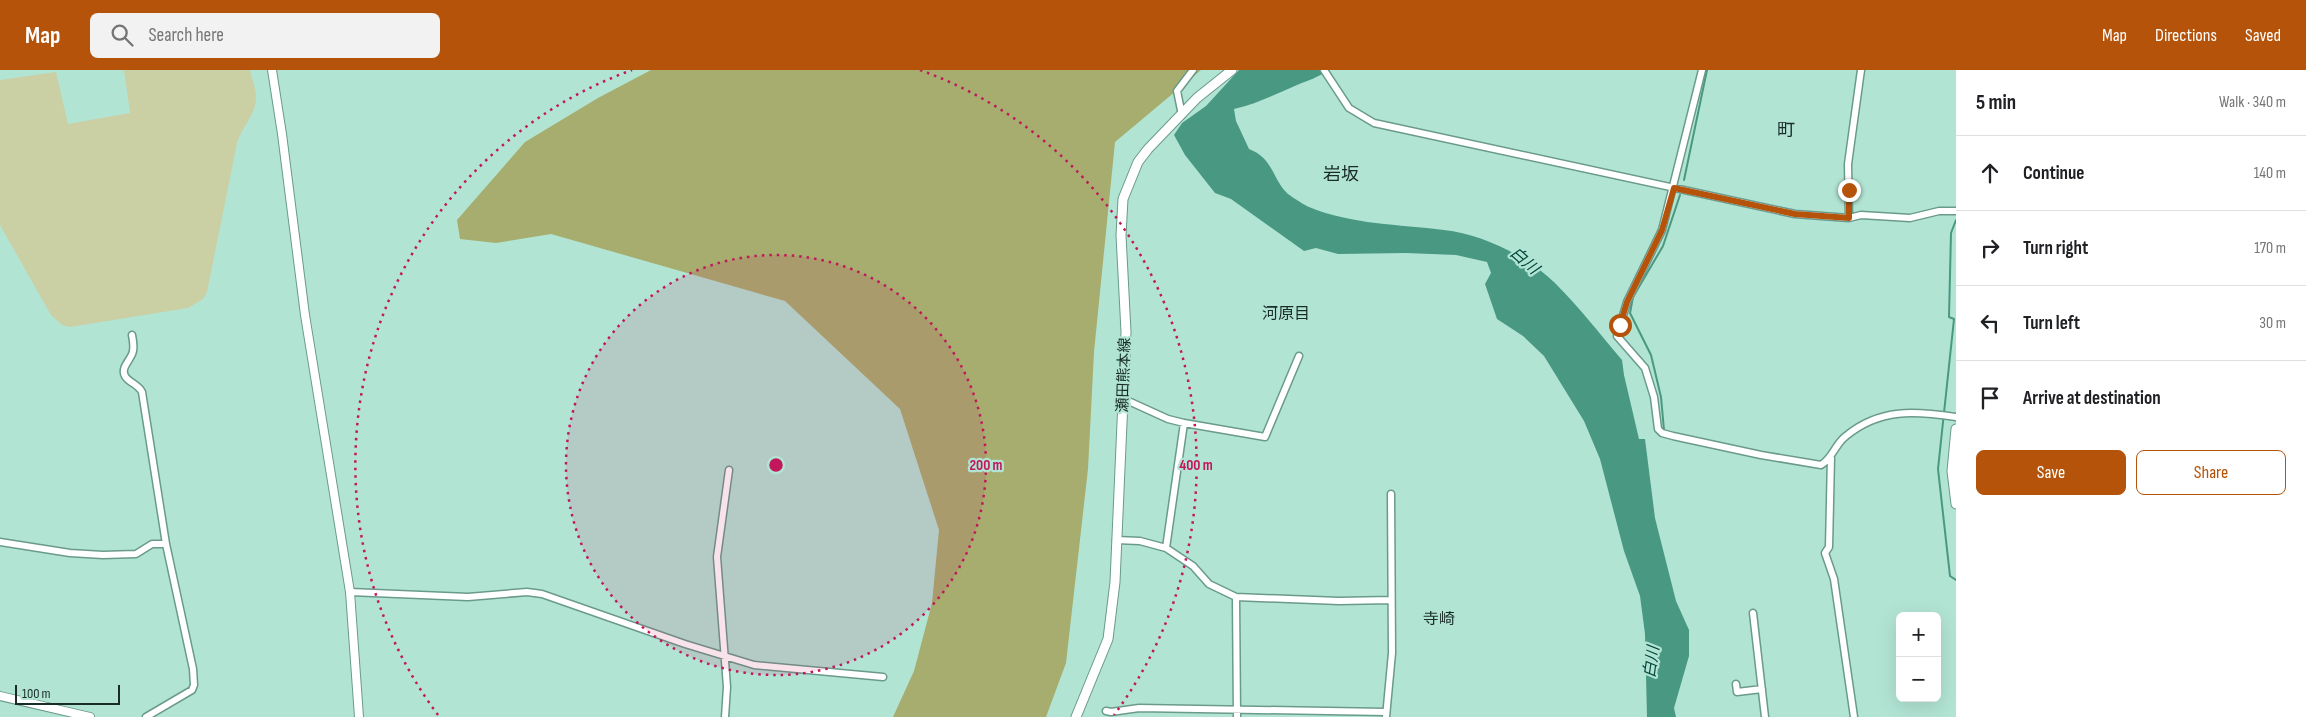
<!DOCTYPE html>
<html lang="en">
<head>
<meta charset="utf-8">
<style>
  body { margin:0; font-family:"Sofia Sans Condensed","Noto Sans JP",sans-serif; background:#f2f2f2; color:#202124 }
  .controls { position:absolute; right:15px; bottom:15px; display:grid; overflow:hidden; border-radius:8px; box-shadow:0 5px 20px #0002 }
  .controls button { width:45px; height:45px; display:grid; place-items:center; padding:0; border:0; border-bottom:1px solid #e0e0e0; background:#fff; color:#202124; font:25px sans-serif }
  .scale { position:absolute; left:15px; bottom:12px; width:105px; box-sizing:border-box; padding-left:5px; border:2px solid #192c27; border-top:0; font-size:14px; line-height:18px; white-space:nowrap; color:#192c27; -webkit-text-stroke:4px #b2e4d4; paint-order:stroke }
  .stop { position:absolute; width:15px; height:15px; margin:-11px; border:4px solid #b45309; border-radius:50%; background:#fff }
  .stop.end { background:#b45309; border-color:#fff; box-shadow:0 1px 5px #0008 }
  .list { margin:0; padding:0; list-style:none }
  h2 { display:flex; justify-content:space-between; align-items:center; height:65px; margin:0; padding:0 20px; font-size:21px }
  h2 small { font-size:16px; font-weight:400; color:#757577 }
  .list li { display:grid; grid-template-columns:32px 1fr auto; gap:15px; align-items:center; box-sizing:border-box; height:75px; padding:0 20px; border-top:1px solid #e0e0e0 }
  .list b { display:block; font-size:19px; white-space:nowrap }
  .list em { font-size:16px; font-style:normal; color:#757577 }
  .actions { display:flex; gap:10px; padding:15px 20px }
  .actions a { flex:1; padding:11px 0; border:1px solid #b45309; border-radius:8px; text-align:center; font-size:18px; color:#b45309 }
  .actions .main { background:#b45309; color:#fff }
  .icon { flex:none; width:28px; height:28px; fill:none; stroke:currentColor; stroke-width:2; stroke-linecap:round; stroke-linejoin:round }
  .map { position:relative; flex:none; width:1956px; height:647px; overflow:hidden }
  header { display:flex; align-items:center; gap:30px; box-sizing:border-box; height:70px; padding:0 25px; background:#b45309; color:#fff }
  header strong { font-size:24px }
  nav { display:flex; gap:28px; margin-inline-start:auto; font-size:18px }
  .search { width:350px; height:45px; background:#f2f2f2; display:flex; align-items:center; gap:12px; box-sizing:border-box; padding:0 18px; border-radius:8px; color:#757577; font-size:19px }
  main { display:flex }
  aside { flex:1; background:#fff }
  .map>svg:first-child { display:block }
</style>
</head>
<body>
<header>
<strong>Map</strong>
<div class="search"><svg class="icon" aria-label="search" viewBox="0 0 24 24"><circle cx="10" cy="10" r="6"/><path d="M15 15l6 6"/></svg>Search here</div>
<nav><a>Map</a><a>Directions</a><a>Saved</a></nav>
</header>
<main>
<div class="map">
<svg width="1956" height="647" viewBox="0 0 1956 647">
  <rect width="100%" height="100%" fill="#b2e4d4"/>
  <path fill="#cacfa4" d="M 124,0 L 250,0 C 252,10 256,18 256,28 C 256,44 242,57 237,73 L 207,222 L 203,229 L 188,238 L 70,257 L 62,255 L 51,245 L 0,155 L 0,10 L 56,2 L 68,54 L 130,43 Z"/>
  <path fill="#a6ad6e" d="M 651,0 L 1201,0 L 1115,72 L 1094,282 L 1088,399 L 1066,593 L 1046,647 L 893,647 L 914,601 L 932,533 L 939,460 L 900,339 L 785,231 L 551,164 L 496,173 L 460,169 L 457,150 L 525,72 L 598,28 Z"/>
  <path fill="#499882" d="M 1239,0 L 1329,0 C 1315,9 1311,9 1297,15 C 1276,24 1256,34 1234,39 L 1236,51 L 1249,79 C 1273,88 1272,108 1287,123 C 1290,126 1306,136 1309,137 C 1353,155 1398,154 1444,160 C 1482,164 1527,186 1555,213 C 1579,237 1600,264 1622,290 L 1624,305 L 1639,369 L 1645,369 L 1655,448 L 1676,531 L 1689,560 L 1689,586 L 1674,638 L 1676,647 L 1647,647 L 1645,564 L 1640,526 L 1624,481 L 1600,389 L 1584,351 L 1544,286 L 1523,266 L 1497,249 L 1485,214 L 1491,203 L 1487,192 L 1456,185 L 1406,183 L 1338,184 L 1316,178 L 1304,181 L 1231,129 L 1215,123 L 1185,85 L 1174,65 L 1182,53 L 1206,36 Z"/>
  <g fill="none" stroke-linecap="round" stroke-linejoin="round">
    <path stroke="#499882" stroke-width="2" d="M 1684,110 L 1707,0
      M 1956,150 L 1951,163 L 1949,247 L 1954,249 L 1938,399 L 1950,506 L 1956,510
      M 1664,360 L 1661,327 L 1651,285 L 1630,243 L 1633,227 L 1663,176 L 1680,125"/>
    <defs>
      <path id="minor" d="M 1324,0 L 1349,38 L 1374,53 L 1795,144 L 1849,148 L 1861,145 L 1910,148 L 1939,141 L 1956,141
        M 1702,0 L 1662,160 L 1627,232 L 1617,266 L 1645,298 L 1654,327 L 1658,359 L 1662,363 L 1673,366 L 1761,385 L 1821,395 C 1833,388 1835,374 1846,366 C 1880,338 1915,341 1956,347
        M 1182,45 L 1177,21 L 1193,0
        M 1849,148 L 1848,94 L 1861,0
        M 132,265 C 133,270 134,276 133,281 C 132,289 120,297 125,306 C 129,313 138,314 142,322 L 166,474 L 193,599 L 194,615 L 192,620 L 146,647
        M 1124,329 L 1168,349 L 1184,353 L 1265,367 L 1299,286
        M 1831,387 L 1829,477 L 1825,483 L 1834,509 L 1854,647
        M 1116,470 L 1140,471 L 1166,478 L 1193,496 L 1209,514 L 1236,527 L 1339,531 L 1391,530
        M 0,472 L 70,483 L 103,485 L 136,484 L 152,474 L 166,474
        M 1166,478 L 1184,353
        M 350,522 L 468,527 L 527,522 L 542,524 L 685,574 L 754,595 L 883,607
        M 1236,527 L 1237,647
        M 1753,543 L 1765,647
        M 1736,614 L 1737,622 L 1762,619
        M 1106,641 L 1111,642 L 1139,638 L 1386,642
        M 725,647 L 727,617 L 717,487 L 729,400
        M 1386,647 L 1392,583 L 1391,424"/>
      <path id="tertiary" d="M 272,0 L 282,64 L 305,245 L 350,522 L 359,647
        M 0,626 L 90,647"/>
      <path id="secondary" d="M 1956,359 L 1952,401 L 1956,434
        M 1076,647 L 1108,569 L 1115,512 L 1126,262 L 1121,165 L 1123,129 L 1138,92 L 1148,79 L 1197,28 L 1232,0"/>
    </defs>
    <use href="#minor" stroke="#6a9a8b" stroke-width="9"/>
    <use href="#tertiary" stroke="#6a9a8b" stroke-width="10"/>
    <use href="#secondary" stroke="#6a9a8b" stroke-width="11"/>
    <use href="#minor" stroke="#fff" stroke-width="6"/>
    <use href="#tertiary" stroke="#fff" stroke-width="8"/>
    <use href="#secondary" stroke="#fff" stroke-width="9"/>
  </g>
  <g fill="none" stroke-linecap="round" stroke-linejoin="round">
    <path stroke="#b45309" stroke-width="6" d="M 1620,255 L 1627,232 L 1662,160 L 1674,118 L 1795,144 L 1849,148 L 1849,120"/>
  </g>
  <circle cx="776" cy="395" r="210" fill="#c2185b" fill-opacity=".12"/>
  <g fill="none" stroke="#c2185b" stroke-width="2.5" stroke-dasharray="2.5 5">
    <circle cx="776" cy="395" r="210"/>
    <path d="M438 645A420 420 0 0 1 632 0M920 0A420 420 0 0 1 1114 645"/>
  </g>
  <g text-anchor="middle" dominant-baseline="central" stroke-width="4.5" stroke-linejoin="round" paint-order="stroke">
    <g font-size="15" fill="#192c27" stroke="#b2e4d4">
      <text transform="translate(1124 305) rotate(-88)">瀬田熊本線</text>
    </g>
    <g font-size="16" font-style="italic" fill="#004738" stroke="#b2e4d4">
      <text transform="translate(1524 191) rotate(41)">白川</text>
      <text transform="translate(1652 592) rotate(-82)">白川</text>
    </g>
    <g font-size="16" fill="#192c27" stroke="#b2e4d4">
      <text x="1286" y="244">河原目</text>
      <text x="1439" y="549">寺崎</text>
    </g>
    <g font-size="18" fill="#192c27" stroke="#b2e4d4">
      <text x="1786" y="60">町</text>
      <text x="1341" y="104">岩坂</text>
    </g>
  </g>
  <circle cx="776" cy="395" r="8" fill="#c2185b" stroke="#b2e4d4" stroke-width="2.5"/>
  <g font-size="15" text-anchor="middle" font-weight="bold" fill="#c2185b" stroke="#b2e4d4" stroke-width="4.5" stroke-linejoin="round" paint-order="stroke">
    <text x="986" y="400">200 m</text>
    <text x="1196" y="400">400 m</text>
  </g>
</svg>
<div class="controls">
<button>+</button>
<button>−</button>
</div>
<div class="scale">100 m</div>
<div class="stop" style="left:1620px;top:255px"></div>
<div class="stop end" style="left:1849px;top:120px"></div>
</div>
<aside>
<h2>5 min<small>Walk · 340 m</small></h2>
<ul class="list">
<li><svg class="icon" aria-label="ahead" viewBox="0 0 24 24"><path d="M12 20V5M6 11l6-6 6 6"/></svg><div><b>Continue</b></div><em>140 m</em></li>
<li><svg class="icon" aria-label="right" viewBox="0 0 24 24"><path d="M7 20v-9h11M14 6l5 5-5 5"/></svg><div><b>Turn right</b></div><em>170 m</em></li>
<li><svg class="icon" aria-label="left" viewBox="0 0 24 24"><path d="M17 20v-9H6M10 6l-5 5 5 5"/></svg><div><b>Turn left</b></div><em>30 m</em></li>
<li><svg class="icon" aria-label="arrive" viewBox="0 0 24 24"><path d="M6 21V4h12l-3 4 3 4H6"/></svg><div><b>Arrive at destination</b></div></li>
</ul>
<div class="actions"><a class="main">Save</a><a>Share</a></div>
</aside>
</main>
</body>
</html>
